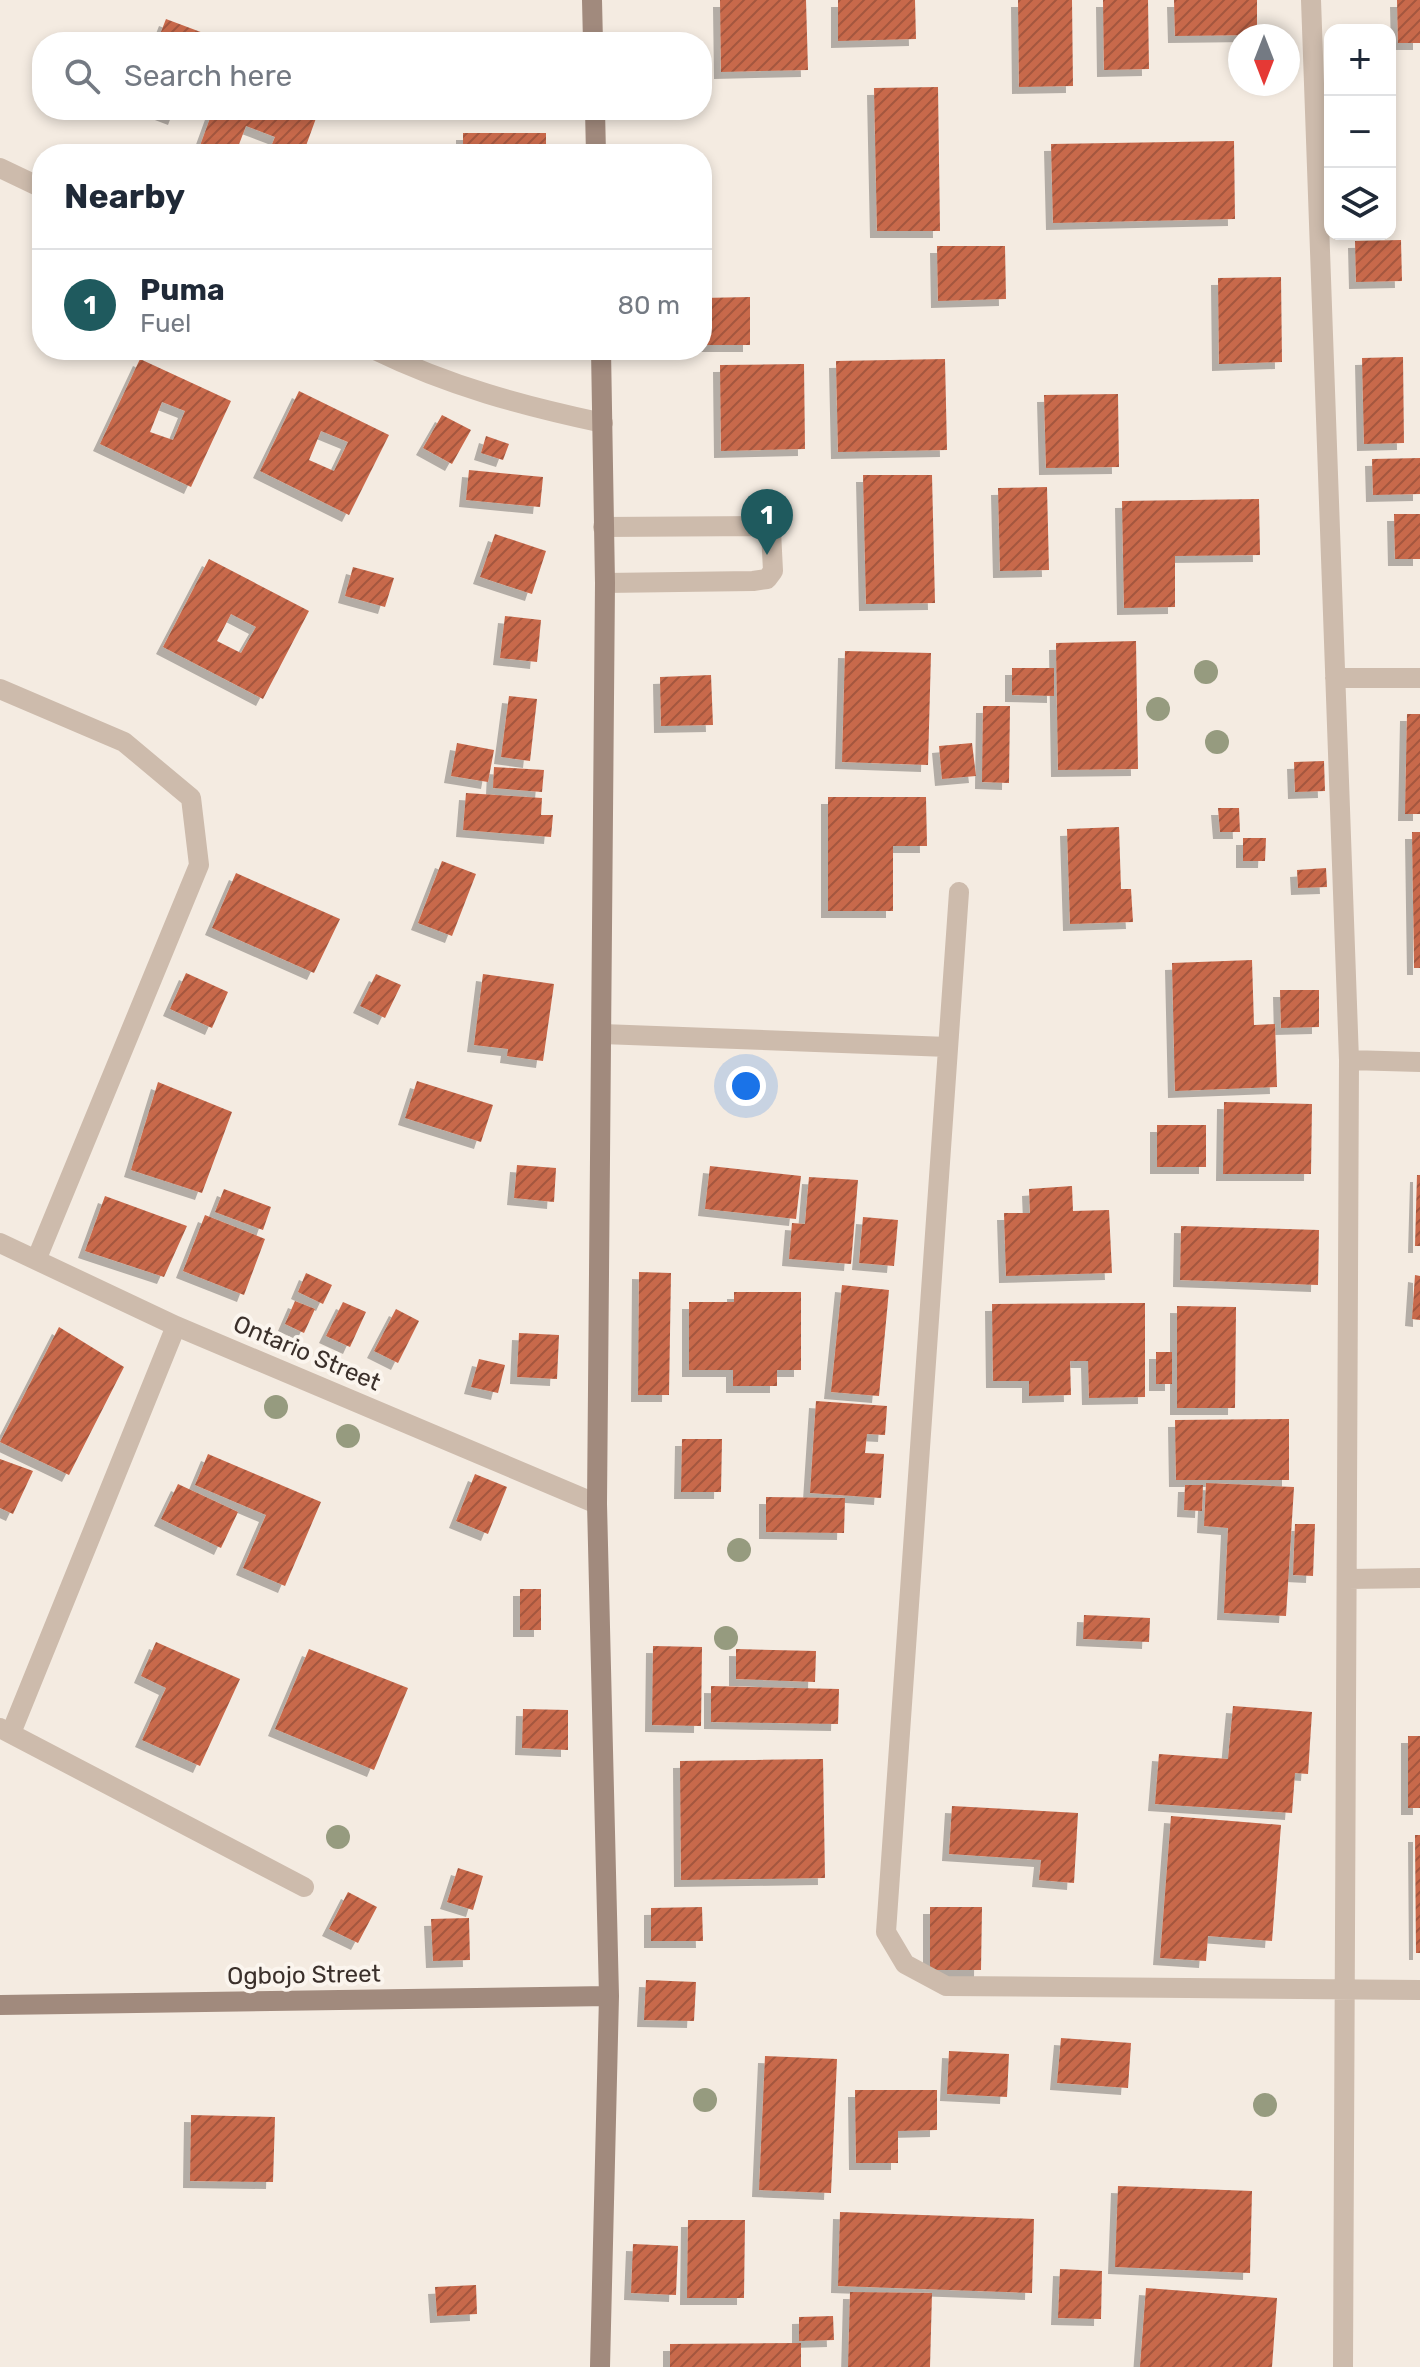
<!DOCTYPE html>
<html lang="en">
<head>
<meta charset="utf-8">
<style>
  body { margin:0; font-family:Rubik,sans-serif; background:#f6f6f7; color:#1f2937 }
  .controls { position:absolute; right:24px; top:24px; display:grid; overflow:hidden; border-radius:16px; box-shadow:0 4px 12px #0003 }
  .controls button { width:72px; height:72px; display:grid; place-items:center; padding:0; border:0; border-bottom:2px solid #e0e1e3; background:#fff; color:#1f2937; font:40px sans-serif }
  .compass { position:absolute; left:1228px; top:24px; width:72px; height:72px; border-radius:50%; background:#fff; box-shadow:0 4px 12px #0003; rotate:180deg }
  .you { position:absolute; left:746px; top:1086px; width:28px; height:28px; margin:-20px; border:6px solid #fff; border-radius:50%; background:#1a73e8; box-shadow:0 0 0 12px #1a73e833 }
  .badge { display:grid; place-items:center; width:52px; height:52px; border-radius:50%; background:#1f5a5e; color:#fff; font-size:26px; font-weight:700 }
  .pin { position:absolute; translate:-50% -66px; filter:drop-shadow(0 2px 4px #0008) }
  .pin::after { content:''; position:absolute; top:42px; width:28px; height:24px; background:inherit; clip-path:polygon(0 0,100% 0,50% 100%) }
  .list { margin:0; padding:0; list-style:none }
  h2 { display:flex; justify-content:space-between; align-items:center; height:104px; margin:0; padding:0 32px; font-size:34px }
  h2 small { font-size:26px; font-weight:400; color:#747a83 }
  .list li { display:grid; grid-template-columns:52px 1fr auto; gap:24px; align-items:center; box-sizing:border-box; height:112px; padding:0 32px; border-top:2px solid #e0e1e3 }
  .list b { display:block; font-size:30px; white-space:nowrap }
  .list p { margin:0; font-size:26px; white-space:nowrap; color:#747a83 }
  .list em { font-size:26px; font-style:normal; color:#747a83 }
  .icon { flex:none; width:44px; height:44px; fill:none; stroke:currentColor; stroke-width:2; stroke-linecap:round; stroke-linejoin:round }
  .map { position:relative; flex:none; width:1420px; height:2367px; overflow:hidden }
  .search { position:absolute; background:#fff; box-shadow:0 4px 12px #0003; left:32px; top:32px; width:680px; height:88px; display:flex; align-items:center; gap:20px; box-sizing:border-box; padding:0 28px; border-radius:32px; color:#747a83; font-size:30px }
  .panel { position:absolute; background:#fff; box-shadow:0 4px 12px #0003; left:32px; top:144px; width:680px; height:216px; border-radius:32px }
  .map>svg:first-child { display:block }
</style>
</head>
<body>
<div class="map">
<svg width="1420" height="2367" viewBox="0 0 1420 2367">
  <defs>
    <pattern id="building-hatch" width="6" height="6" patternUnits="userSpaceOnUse" patternTransform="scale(2)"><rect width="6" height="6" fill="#c8694b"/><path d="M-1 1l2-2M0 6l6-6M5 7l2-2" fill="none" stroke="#a4573f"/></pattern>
    <filter id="shadow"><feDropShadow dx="-7" dy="7" stdDeviation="0" flood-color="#0004"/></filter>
  </defs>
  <rect width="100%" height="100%" fill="#f4ebe1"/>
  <path fill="url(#building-hatch)" fill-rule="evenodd" filter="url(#shadow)" d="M 720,0 L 806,0 L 808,70 L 721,72 Z
    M 838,0 L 915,0 L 916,39 L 838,41 Z
    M 1018,0 L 1072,0 L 1073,86 L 1019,87 Z
    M 1103,0 L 1148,0 L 1149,69 L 1104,70 Z
    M 1174,0 L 1257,0 L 1257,35 L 1175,36 Z
    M 1397,0 L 1420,0 L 1420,43 L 1398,43 Z
    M 166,19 L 206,34 L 203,42 L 157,42 Z
    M 429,32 L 429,42 L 397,42 L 397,33 Z
    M 938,87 L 940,231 L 877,231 L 874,88 Z
    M 154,110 L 178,110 L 175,118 Z
    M 213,110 L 319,110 L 303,154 L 268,154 L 275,137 L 246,126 L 238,147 L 256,154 L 197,154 Z
    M 463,133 L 546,133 L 546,154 L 463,154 Z
    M 1234,141 L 1235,219 L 1053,223 L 1051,144 Z
    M 1401,240 L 1402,281 L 1356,282 L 1355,241 Z
    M 937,246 L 1005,246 L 1006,299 L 938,301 Z
    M 1281,277 L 1282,362 L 1219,364 L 1218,278 Z
    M 750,297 L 750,345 L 702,345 L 702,298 Z
    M 1403,357 L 1404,443 L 1364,444 L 1362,358 Z
    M 140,359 L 231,401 L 191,487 L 100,444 ZM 162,402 L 185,411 L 173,440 L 150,432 Z
    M 945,359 L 947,450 L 838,452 L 836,361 Z
    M 804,364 L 805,449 L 721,451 L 720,365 Z
    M 299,391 L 389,435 L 349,515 L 260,471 ZM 321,431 L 348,442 L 334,471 L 309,460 Z
    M 1118,394 L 1119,467 L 1046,468 L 1044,395 Z
    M 442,415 L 471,430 L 452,464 L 423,448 Z
    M 486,436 L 509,444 L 503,460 L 481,453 Z
    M 1420,458 L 1420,494 L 1373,495 L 1372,459 Z
    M 469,470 L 543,477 L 540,507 L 466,500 Z
    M 863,475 L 932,475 L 935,603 L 866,604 Z
    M 1047,487 L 1049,570 L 1000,571 L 998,488 Z
    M 1259,499 L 1260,555 L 1175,556 L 1175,607 L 1124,608 L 1122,501 Z
    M 1394,514 L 1420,514 L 1420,559 L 1395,559 Z
    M 495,534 L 546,551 L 532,594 L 480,577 Z
    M 209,559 L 309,611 L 263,699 L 163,647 ZM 231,614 L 256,627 L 241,653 L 217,641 Z
    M 353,567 L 394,578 L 385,607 L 345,596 Z
    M 505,616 L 541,620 L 537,662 L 500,658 Z
    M 1136,641 L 1138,769 L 1058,770 L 1056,643 Z
    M 845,651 L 931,653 L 928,765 L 842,762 Z
    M 1012,668 L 1054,668 L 1054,696 L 1012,695 Z
    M 711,675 L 713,725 L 661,726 L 660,677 Z
    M 509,696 L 537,699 L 530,761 L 501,757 Z
    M 983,706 L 1010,706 L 1009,783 L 982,782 Z
    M 1407,714 L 1420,714 L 1420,814 L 1405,814 Z
    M 457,743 L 494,750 L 488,782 L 451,776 Z
    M 972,743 L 976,776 L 942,779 L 939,746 Z
    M 1324,761 L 1325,791 L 1295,792 L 1294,762 Z
    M 494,767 L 544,770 L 542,792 L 493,788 Z
    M 466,793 L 542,798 L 541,815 L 553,815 L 551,837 L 463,830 Z
    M 828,797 L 926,797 L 927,846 L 893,846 L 893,911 L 828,911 Z
    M 1218,808 L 1239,808 L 1240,832 L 1220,832 Z
    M 1119,827 L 1121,889 L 1131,889 L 1133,922 L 1070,924 L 1067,829 Z
    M 1412,832 L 1420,832 L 1420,968 L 1414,968 Z
    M 1243,838 L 1266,838 L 1265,861 L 1243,861 Z
    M 442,861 L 476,874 L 452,936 L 418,923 Z
    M 1326,868 L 1327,887 L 1298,888 L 1297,870 Z
    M 236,873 L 340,919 L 314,973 L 212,928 Z
    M 1252,960 L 1254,1025 L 1275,1024 L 1277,1087 L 1175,1091 L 1172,963 Z
    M 186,973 L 228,992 L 212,1028 L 170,1009 Z
    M 376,974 L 401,985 L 385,1018 L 360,1006 Z
    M 483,974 L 554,984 L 543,1061 L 507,1056 L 508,1049 L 474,1045 Z
    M 1280,990 L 1319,990 L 1319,1027 L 1281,1028 Z
    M 417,1081 L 493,1105 L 481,1142 L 405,1118 Z
    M 158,1082 L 232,1112 L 202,1193 L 131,1170 Z
    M 1224,1102 L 1312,1104 L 1311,1174 L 1223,1174 Z
    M 1157,1125 L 1206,1125 L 1206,1167 L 1157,1167 Z
    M 517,1165 L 556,1168 L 554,1202 L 514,1198 Z
    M 710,1166 L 801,1176 L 796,1219 L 705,1209 Z
    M 1417,1175 L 1420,1175 L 1420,1246 L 1415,1246 Z
    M 809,1177 L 858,1180 L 851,1264 L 789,1259 L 792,1223 L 805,1224 Z
    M 1072,1186 L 1073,1211 L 1109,1210 L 1112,1273 L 1006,1276 L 1004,1213 L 1030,1213 L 1029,1189 Z
    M 224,1189 L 271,1207 L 263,1230 L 215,1212 Z
    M 105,1196 L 187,1226 L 164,1277 L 85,1251 Z
    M 205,1215 L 265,1239 L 244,1295 L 183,1271 Z
    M 863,1217 L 898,1220 L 894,1266 L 859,1263 Z
    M 1181,1226 L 1319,1230 L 1318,1285 L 1180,1280 Z
    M 639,1272 L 671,1273 L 669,1395 L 638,1395 Z
    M 306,1273 L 332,1285 L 323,1304 L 298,1292 Z
    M 1415,1275 L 1420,1276 L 1420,1320 L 1412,1319 Z
    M 842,1285 L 889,1290 L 879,1396 L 831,1392 Z
    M 734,1292 L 801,1292 L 801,1370 L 777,1370 L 777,1386 L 733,1386 L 733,1370 L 689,1370 L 689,1302 L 734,1302 Z
    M 295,1301 L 315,1309 L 304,1333 L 285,1324 Z
    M 343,1302 L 366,1312 L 350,1347 L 326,1336 Z
    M 1145,1303 L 1145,1397 L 1089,1398 L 1088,1361 L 1070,1361 L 1071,1395 L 1029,1396 L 1029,1381 L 993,1381 L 992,1304 Z
    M 1177,1306 L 1236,1307 L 1235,1408 L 1177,1408 Z
    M 396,1309 L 419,1321 L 398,1363 L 374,1351 Z
    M 59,1327 L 124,1367 L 69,1475 L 0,1442 Z
    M 519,1333 L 559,1335 L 557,1379 L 517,1377 Z
    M 1156,1352 L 1172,1352 L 1172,1384 L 1156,1384 Z
    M 479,1359 L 505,1365 L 498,1393 L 471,1387 Z
    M 816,1401 L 887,1406 L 885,1435 L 867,1434 L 865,1453 L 884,1454 L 881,1498 L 810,1493 Z
    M 1289,1419 L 1289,1480 L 1176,1480 L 1175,1420 Z
    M 682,1439 L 722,1439 L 721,1492 L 681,1492 Z
    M 208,1454 L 321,1502 L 285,1586 L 243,1568 L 266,1515 L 195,1485 Z
    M 0,1459 L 33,1471 L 13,1514 L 0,1508 Z
    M 475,1474 L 507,1487 L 488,1534 L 456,1521 Z
    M 1206,1483 L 1294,1487 L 1286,1616 L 1224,1613 L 1228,1528 L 1204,1526 Z
    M 178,1484 L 238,1512 L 221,1548 L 161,1519 Z
    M 1185,1485 L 1203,1485 L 1202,1511 L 1184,1510 Z
    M 766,1497 L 845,1498 L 844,1533 L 766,1532 Z
    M 1295,1524 L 1315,1524 L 1313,1576 L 1293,1575 Z
    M 520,1589 L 541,1589 L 541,1630 L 520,1630 Z
    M 1084,1615 L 1150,1618 L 1149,1642 L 1083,1639 Z
    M 156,1642 L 240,1679 L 200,1766 L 142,1740 L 166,1688 L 141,1676 Z
    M 653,1646 L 702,1647 L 701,1726 L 652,1725 Z
    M 309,1649 L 408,1688 L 374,1770 L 275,1729 Z
    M 736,1649 L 816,1651 L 815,1682 L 736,1679 Z
    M 711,1686 L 839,1689 L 838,1724 L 711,1722 Z
    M 1233,1706 L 1312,1712 L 1308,1774 L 1295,1773 L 1292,1813 L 1155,1804 L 1159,1754 L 1228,1759 Z
    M 523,1709 L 568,1710 L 568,1750 L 522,1748 Z
    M 1408,1736 L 1420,1736 L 1420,1808 L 1408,1808 Z
    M 823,1759 L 825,1878 L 681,1880 L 680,1761 Z
    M 952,1806 L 1078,1813 L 1074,1883 L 1039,1880 L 1041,1860 L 949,1854 Z
    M 1171,1816 L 1281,1825 L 1272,1941 L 1208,1936 L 1206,1961 L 1160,1958 Z
    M 1415,1835 L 1420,1835 L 1420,1953 L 1416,1953 Z
    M 458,1868 L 483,1876 L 473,1910 L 447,1902 Z
    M 348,1892 L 377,1907 L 358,1943 L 329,1929 Z
    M 702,1907 L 703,1941 L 651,1941 L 651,1908 Z
    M 930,1907 L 982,1907 L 981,1970 L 930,1970 Z
    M 469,1918 L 470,1960 L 433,1961 L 431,1919 Z
    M 646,1980 L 696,1982 L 694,2021 L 644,2020 Z
    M 1061,2038 L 1131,2043 L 1128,2088 L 1057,2083 Z
    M 949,2051 L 1009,2054 L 1007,2097 L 947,2094 Z
    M 765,2056 L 837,2059 L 831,2193 L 759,2190 Z
    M 855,2090 L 937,2090 L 937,2130 L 898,2131 L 898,2163 L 856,2163 Z
    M 191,2115 L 275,2117 L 273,2182 L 190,2181 Z
    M 1118,2186 L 1252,2191 L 1250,2273 L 1115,2267 Z
    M 840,2212 L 1034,2219 L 1032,2293 L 838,2286 Z
    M 688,2220 L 745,2220 L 744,2298 L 687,2298 Z
    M 633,2244 L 678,2246 L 676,2295 L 631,2293 Z
    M 1060,2269 L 1102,2271 L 1101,2319 L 1058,2318 Z
    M 476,2285 L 477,2314 L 437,2316 L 435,2287 Z
    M 1146,2288 L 1277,2298 L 1272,2367 L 1140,2367 Z
    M 850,2292 L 932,2293 L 930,2367 L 848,2367 Z
    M 833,2316 L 834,2340 L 799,2341 L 799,2317 Z
    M 801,2343 L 801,2367 L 670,2367 L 670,2344 Z"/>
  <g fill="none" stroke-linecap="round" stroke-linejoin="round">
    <path stroke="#cdbbac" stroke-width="20" d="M 603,527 L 762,526 L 771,531 L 773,571 L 767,579 L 753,581 L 605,583"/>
    <path stroke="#cdbbac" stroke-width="20" d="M 1311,0 L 1349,1060 L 1343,2367
      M 0,168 L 42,188
      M 375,350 C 449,386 523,406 603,423
      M 1335,678 L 1420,678
      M 0,689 L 124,742 L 191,798 L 199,865 L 37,1258
      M 959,892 L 886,1932 L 905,1964 L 946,1986 L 1420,1990
      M 602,1034 L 948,1047
      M 1349,1060 L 1420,1062
      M 0,1243 L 176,1326 L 597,1504
      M 1348,1579 L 1420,1578
      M 0,1728 L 304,1887
      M 11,1733 L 176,1326"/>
    <path stroke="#a18a7d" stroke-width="20" d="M 592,0 L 593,42
      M 595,110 L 596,154
      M 0,2005 L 609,1996
      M 600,2367 L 609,1996 L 597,1504 L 605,583 L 601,350"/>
  </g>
  <g fill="#969b7f">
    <circle cx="1206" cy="672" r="12"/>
    <circle cx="1158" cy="709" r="12"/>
    <circle cx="1217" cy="742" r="12"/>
    <circle cx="276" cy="1407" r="12"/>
    <circle cx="348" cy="1436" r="12"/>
    <circle cx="739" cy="1550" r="12"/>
    <circle cx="726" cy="1638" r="12"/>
    <circle cx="338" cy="1837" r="12"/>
    <circle cx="705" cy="2100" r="12"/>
    <circle cx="1265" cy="2105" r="12"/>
  </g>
  <g text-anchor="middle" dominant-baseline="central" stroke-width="8" stroke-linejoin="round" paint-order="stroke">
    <g font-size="24" fill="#3b302b" stroke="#fbf5ee">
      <text transform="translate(307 1353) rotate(23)">Ontario Street</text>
      <text transform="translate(304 1975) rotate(-1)">Ogbojo Street</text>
    </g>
  </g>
</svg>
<div class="controls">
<button>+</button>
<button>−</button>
<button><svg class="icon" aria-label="layers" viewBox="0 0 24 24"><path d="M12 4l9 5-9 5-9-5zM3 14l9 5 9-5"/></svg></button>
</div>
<svg class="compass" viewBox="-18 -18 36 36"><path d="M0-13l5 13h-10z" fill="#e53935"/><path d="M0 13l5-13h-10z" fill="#747a83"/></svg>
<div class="you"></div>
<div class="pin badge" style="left:767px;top:555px">1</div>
<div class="search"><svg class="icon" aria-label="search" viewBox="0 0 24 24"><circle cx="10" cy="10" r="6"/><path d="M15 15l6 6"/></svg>Search here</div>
<section class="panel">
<h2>Nearby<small></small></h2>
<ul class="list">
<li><span class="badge">1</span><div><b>Puma</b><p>Fuel</p></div><em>80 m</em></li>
</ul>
</section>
</div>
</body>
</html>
